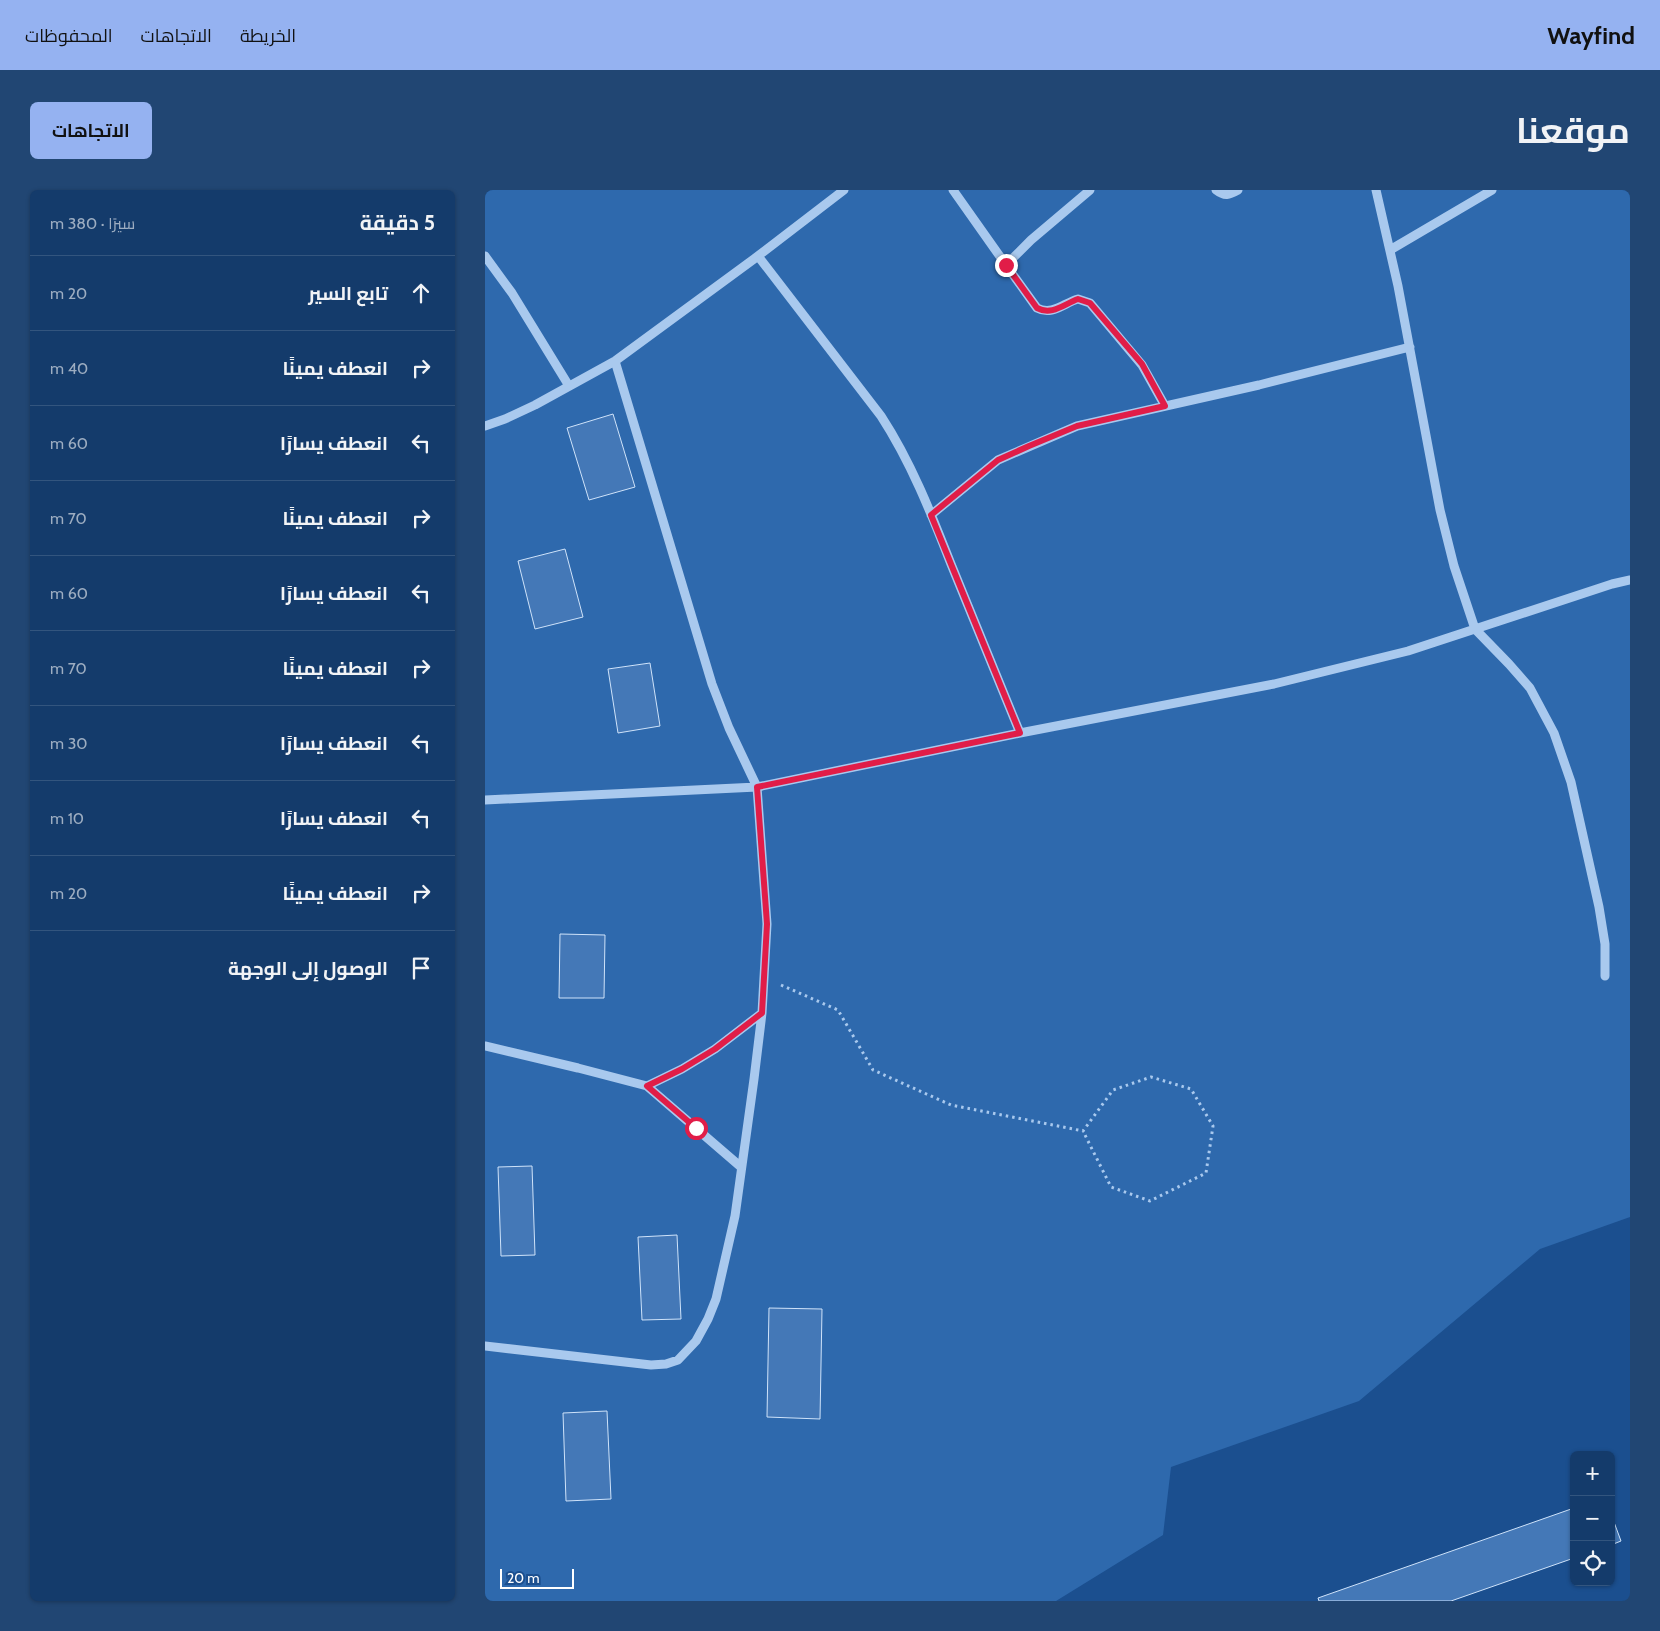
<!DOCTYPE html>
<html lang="ar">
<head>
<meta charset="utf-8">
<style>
  body { margin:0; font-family:Cabin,Cairo,sans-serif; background:#214673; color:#f1f3f6; direction:rtl }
  .controls { position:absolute; right:15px; bottom:15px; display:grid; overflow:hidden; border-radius:8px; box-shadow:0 1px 4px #0004 }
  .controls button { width:45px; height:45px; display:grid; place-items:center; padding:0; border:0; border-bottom:1px solid #33557e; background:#143b6b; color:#f1f3f6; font:25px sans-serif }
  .scale { position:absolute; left:15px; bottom:12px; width:74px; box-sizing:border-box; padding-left:5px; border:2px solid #fff; border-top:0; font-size:14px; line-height:18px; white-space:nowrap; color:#fff; -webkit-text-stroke:4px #1b4f8f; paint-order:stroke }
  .stop { position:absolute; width:15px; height:15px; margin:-11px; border:4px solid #e11d48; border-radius:50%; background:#fff }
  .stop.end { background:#e11d48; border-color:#fff; box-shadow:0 1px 5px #0008 }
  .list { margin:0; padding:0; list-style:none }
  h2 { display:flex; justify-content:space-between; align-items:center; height:65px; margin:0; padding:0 20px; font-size:21px }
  h2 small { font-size:16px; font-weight:400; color:#9dadc1 }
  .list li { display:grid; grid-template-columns:32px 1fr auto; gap:15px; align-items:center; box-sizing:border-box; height:75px; padding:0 20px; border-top:1px solid #33557e }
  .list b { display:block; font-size:19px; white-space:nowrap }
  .list em { font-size:16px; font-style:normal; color:#9dadc1 }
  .icon { flex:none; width:28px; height:28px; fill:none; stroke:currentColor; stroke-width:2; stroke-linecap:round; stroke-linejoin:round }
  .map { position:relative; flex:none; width:1145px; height:1411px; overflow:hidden; direction:ltr; border-radius:8px }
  header { display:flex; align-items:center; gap:30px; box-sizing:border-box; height:70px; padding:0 25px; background:#95b2f1; color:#111 }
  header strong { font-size:24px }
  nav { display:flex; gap:28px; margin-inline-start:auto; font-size:18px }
  .intro { display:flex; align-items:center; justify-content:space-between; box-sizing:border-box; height:120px; padding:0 30px }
  h1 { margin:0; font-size:35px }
  .button { padding:12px 22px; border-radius:8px; background:#95b2f1; color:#111; font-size:18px; font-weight:700 }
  main { display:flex; gap:30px; padding:0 30px }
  aside { flex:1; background:#143b6b; border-radius:8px; box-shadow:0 1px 4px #0004 }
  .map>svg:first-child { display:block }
</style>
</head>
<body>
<header>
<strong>Wayfind</strong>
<nav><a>الخريطة</a><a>الاتجاهات</a><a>المحفوظات</a></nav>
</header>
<div class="intro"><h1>موقعنا</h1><a class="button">الاتجاهات</a></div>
<main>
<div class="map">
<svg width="1145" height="1411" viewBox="0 0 1145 1411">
  <rect width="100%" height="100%" fill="#1b4f8f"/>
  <path fill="#2e69ad" d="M 0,0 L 1145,0 L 1145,1027 L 1055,1059 L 874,1211 L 686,1277 L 678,1345 L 571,1411 L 0,1411 Z"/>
  <path fill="#4478b7" stroke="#cfe3fa" d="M 128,224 L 150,297 L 104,310 L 82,238 Z
    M 80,359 L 98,427 L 50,439 L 33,371 Z
    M 165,473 L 175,536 L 133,543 L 123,479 Z
    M 75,744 L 120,745 L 119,808 L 74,808 Z
    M 47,976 L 50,1065 L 16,1066 L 13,977 Z
    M 192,1045 L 196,1129 L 157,1130 L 153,1047 Z
    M 284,1118 L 337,1119 L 335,1229 L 282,1227 Z
    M 122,1221 L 126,1309 L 81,1311 L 78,1223 Z
    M 1089,1318 L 1089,1368 L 966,1411 L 834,1411 L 833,1408 Z
    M 1126,1324 L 1136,1351 L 1126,1355 Z"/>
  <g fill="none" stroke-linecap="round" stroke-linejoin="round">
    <path stroke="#a9c9ee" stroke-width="3" stroke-dasharray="2.5 4" stroke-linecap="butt" d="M 296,795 L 353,820 L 388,880 L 466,915 L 598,941 L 628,900 L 666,887 L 706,899 L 728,936 L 721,983 L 665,1011 L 626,997 L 598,941"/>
    <path stroke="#a9c9ee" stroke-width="9" d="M 468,0 L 521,75 L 546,50 L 605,0
      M 731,0 C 740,7 744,5 753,0
      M 891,0 L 913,96 L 955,320 L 969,376 L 990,439 L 1024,474 L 1045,498 L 1069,543 L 1086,592 L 1114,717 L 1120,754 L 1120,786
      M 905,60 L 1007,0
      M 0,66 L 27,103 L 84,196
      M 273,66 L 396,226 C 426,272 446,323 466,374 C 489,430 512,487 535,543
      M 521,75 L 552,118 C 567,126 579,113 593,109 L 605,113 L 657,175 L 680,216
      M 0,236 L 20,229 L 50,215 L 130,171 L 273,66 L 359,0
      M 446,325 L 513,270 L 592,236 L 774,195 L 925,157
      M 0,610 L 272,597 L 535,543 L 789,494 L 923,461 L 1127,394 L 1145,390
      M 0,856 L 93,878 L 162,896 L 256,977
      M 162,896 L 197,879 L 230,859 L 277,823
      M 0,1156 L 166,1175 L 181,1174 L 193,1170 L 211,1151 L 223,1129 L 231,1109 L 250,1026 L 269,889 L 277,823 L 282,734 L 272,597 L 244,538 L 227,494 L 130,171"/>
  </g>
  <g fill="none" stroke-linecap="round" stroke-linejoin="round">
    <path stroke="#e11d48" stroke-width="6" d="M 211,938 L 162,896 L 197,879 L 230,859 L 277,823 L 282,734 L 272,597 L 535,543 L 446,325 L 513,270 L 544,256 L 592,236 L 680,216 L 657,174 L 605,113 L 593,109 C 579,114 567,126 552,118 L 521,75"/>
  </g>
</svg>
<div class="controls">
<button>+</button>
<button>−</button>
<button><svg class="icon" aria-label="locate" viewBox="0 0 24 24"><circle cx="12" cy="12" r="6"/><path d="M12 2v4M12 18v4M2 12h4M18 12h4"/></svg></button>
</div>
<div class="scale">20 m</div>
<div class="stop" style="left:211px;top:938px"></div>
<div class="stop end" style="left:521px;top:75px"></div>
</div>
<aside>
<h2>5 دقيقة<small>سيرًا · 380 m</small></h2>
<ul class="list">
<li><svg class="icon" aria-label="ahead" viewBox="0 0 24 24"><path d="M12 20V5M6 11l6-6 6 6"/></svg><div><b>تابع السير</b></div><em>20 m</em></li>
<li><svg class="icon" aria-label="right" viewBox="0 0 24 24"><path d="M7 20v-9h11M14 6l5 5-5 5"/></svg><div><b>انعطف يمينًا</b></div><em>40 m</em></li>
<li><svg class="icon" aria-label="left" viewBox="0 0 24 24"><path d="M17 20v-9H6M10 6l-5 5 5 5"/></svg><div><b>انعطف يسارًا</b></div><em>60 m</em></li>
<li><svg class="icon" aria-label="right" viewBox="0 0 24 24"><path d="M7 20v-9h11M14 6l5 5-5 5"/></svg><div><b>انعطف يمينًا</b></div><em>70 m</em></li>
<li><svg class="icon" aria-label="left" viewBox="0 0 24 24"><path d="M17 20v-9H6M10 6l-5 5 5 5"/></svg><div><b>انعطف يسارًا</b></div><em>60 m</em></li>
<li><svg class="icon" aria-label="right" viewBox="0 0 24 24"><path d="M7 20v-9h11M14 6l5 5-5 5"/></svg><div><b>انعطف يمينًا</b></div><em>70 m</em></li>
<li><svg class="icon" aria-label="left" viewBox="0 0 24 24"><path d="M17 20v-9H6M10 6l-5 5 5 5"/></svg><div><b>انعطف يسارًا</b></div><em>30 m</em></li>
<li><svg class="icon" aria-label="left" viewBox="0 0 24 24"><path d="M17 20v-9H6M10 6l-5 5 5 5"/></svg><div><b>انعطف يسارًا</b></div><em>10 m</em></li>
<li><svg class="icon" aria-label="right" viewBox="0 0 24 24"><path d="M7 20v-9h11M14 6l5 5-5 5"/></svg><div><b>انعطف يمينًا</b></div><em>20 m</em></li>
<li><svg class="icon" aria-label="arrive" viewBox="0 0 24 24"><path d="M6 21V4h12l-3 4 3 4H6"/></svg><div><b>الوصول إلى الوجهة</b></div></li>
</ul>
</aside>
</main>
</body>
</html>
